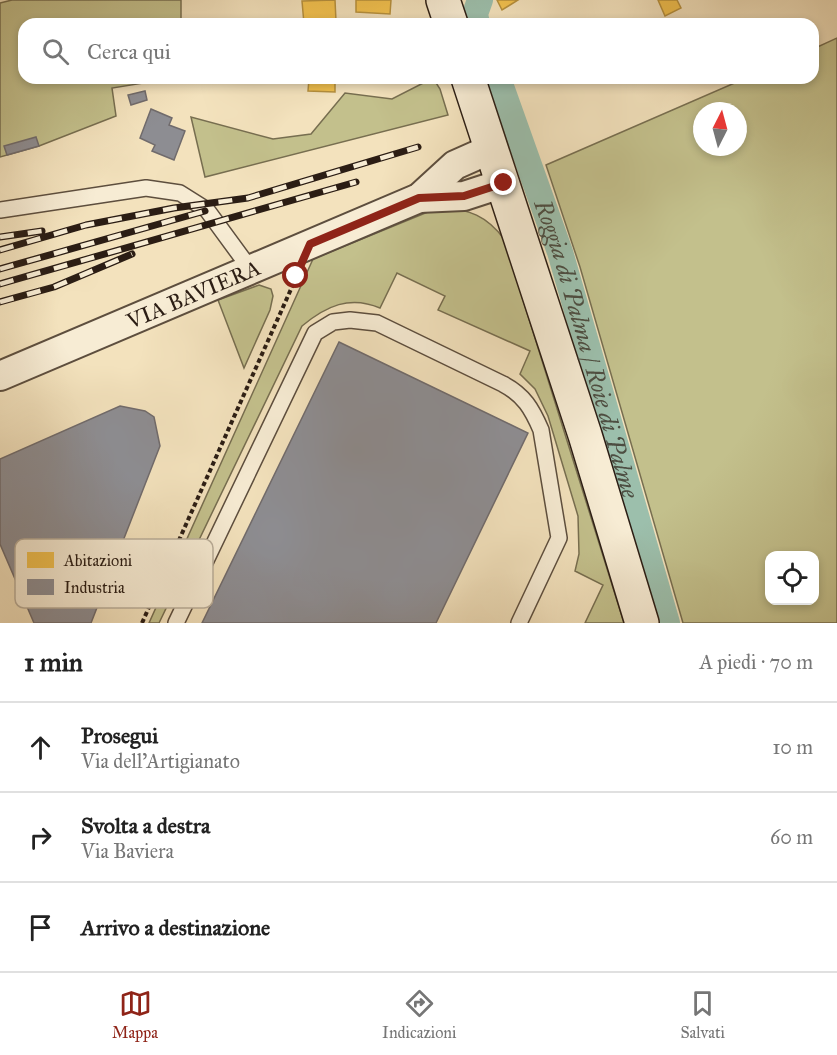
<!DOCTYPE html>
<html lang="it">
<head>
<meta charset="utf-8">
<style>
  body { margin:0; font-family:"IM FELL Great Primer",serif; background:#f6f6f6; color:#222 }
  .controls { position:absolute; right:18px; bottom:18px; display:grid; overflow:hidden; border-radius:12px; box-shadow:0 3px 9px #0003 }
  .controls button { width:54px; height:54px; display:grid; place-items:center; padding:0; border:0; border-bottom:2px solid #e0e0e0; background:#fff; color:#222; font:30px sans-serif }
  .compass { position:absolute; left:693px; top:102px; width:54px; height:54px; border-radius:50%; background:#fff; box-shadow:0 3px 9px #0003; rotate:6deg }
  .stop { position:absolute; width:18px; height:18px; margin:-14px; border:4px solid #8f2418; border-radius:50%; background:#fff }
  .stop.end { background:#8f2418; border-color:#fff; box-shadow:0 2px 6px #0008 }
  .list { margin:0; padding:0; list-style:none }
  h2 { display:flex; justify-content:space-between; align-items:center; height:78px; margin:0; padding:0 24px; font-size:26px }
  h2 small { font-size:20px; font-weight:400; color:#767676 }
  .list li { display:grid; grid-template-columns:39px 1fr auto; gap:18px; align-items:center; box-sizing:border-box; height:90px; padding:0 24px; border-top:2px solid #e0e0e0 }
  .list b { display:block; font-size:22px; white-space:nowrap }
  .list p { margin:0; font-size:20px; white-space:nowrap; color:#767676 }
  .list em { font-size:20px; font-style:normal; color:#767676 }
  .icon { flex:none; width:33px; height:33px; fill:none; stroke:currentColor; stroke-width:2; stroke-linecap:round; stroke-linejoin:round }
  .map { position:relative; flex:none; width:837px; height:623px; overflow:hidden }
  .search { position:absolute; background:#fff; box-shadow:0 3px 9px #0003; left:18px; right:18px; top:18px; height:66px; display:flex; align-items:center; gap:15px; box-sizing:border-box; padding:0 21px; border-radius:18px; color:#767676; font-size:22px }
  .sheet { height:348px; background:#fff }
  nav { display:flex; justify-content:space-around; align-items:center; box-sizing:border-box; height:84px; border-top:2px solid #e0e0e0; background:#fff; font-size:16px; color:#767676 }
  nav a { display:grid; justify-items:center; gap:3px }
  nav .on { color:#8f2418 }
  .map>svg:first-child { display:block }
</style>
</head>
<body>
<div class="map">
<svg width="837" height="623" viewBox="0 0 837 623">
  <rect width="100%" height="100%" fill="#f3e2bd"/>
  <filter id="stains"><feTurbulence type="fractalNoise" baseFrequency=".00333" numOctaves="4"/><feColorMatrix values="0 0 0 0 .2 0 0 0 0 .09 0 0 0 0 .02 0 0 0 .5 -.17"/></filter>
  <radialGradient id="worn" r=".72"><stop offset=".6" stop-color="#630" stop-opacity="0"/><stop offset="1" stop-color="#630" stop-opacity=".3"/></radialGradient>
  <path fill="#c3c08c" stroke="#776e50" stroke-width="1.5" fill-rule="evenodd" d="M 12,0 L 181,0 L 181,24 L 24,24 L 24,78 L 174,78 L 112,88 L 116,116 L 39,146 L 0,157 L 0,3 Z
    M 837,38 L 837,623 L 683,623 L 580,267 L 546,165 L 746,78 L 813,78 L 813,49 ZM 702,111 L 738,111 L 738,147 L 702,147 ZM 770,556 L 814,556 L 814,600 L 770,600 Z
    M 433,78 L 440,89 L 448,115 L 205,177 L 191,117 L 273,139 L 311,134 L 345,93 L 392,99 Z
    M 440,207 C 469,209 487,216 504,239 L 624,623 L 585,623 L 603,585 L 575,571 L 579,554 L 578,516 L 548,416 L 535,389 L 520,374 L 530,351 L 438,310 L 445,296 L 397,273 L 380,308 C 350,295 326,306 302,326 L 159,623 L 149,623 L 313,259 Z
    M 259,285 L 271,289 L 273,296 L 270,310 L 244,368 L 218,300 Z"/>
  <path fill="#f2c14e" stroke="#b6903d" stroke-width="1.5" d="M 335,0 L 336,21 L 304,24 L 302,1 Z
    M 356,0 L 391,0 L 390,14 L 356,12 Z
    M 497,0 L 518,0 L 502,10 Z
    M 658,0 L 677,0 L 681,8 L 665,16 Z
    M 309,79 L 335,80 L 335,92 L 308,91 Z"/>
  <path fill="#8d8d92" stroke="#706b6c" stroke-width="1.5" d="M 145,91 L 147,100 L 131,105 L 128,95 Z
    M 151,109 L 172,118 L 169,125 L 185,131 L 174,160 L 152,151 L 155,145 L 140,138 Z
    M 36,137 L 39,146 L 7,155 L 4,146 Z
    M 339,342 L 528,433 L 436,623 L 202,623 Z
    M 120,406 L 145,411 L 154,417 L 160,446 L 91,623 L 34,623 L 0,544 L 0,459 Z"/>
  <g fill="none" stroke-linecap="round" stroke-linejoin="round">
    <g stroke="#9cbfac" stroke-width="26">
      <path d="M 477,24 L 475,14 L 480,0"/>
      <path id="s1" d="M 498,78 L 560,252 L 667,623"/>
    </g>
    <defs>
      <path id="lane" d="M 0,210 L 146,188 L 180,193 L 207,210 L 251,270
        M 176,623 L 315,333 L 333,322 L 350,320 L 377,323 L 503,384 C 524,395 532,409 541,430 L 559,538 L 519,623"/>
      <g id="street">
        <path d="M 419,198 L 464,196 L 504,183"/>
        <path id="s2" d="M 0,376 L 419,198 L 455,165 L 491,149"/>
      </g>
      <path id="secondary" d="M 443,0 L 451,24
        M 468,78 L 585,435 L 642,623"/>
    </defs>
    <use href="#lane" stroke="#5d4e3e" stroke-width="18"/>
    <use href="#street" stroke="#5d4e3e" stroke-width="32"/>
    <use href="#secondary" stroke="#2b1d14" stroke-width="36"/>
    <path stroke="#2b1d14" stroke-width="4" stroke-dasharray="4.5 3" stroke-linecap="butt" d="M 142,623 L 296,278"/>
    <use href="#lane" stroke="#f7ecd4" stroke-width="15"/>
    <use href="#street" stroke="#f7ecd4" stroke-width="28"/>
    <use href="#secondary" stroke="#f7ecd4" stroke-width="33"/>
    <defs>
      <path id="rail" d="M 0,237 L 42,231
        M 0,250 L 86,225 L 174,208 L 248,198 L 418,147
        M 0,269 L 205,211
        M 0,284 L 356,182
        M 0,302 L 54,287 L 132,254"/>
    </defs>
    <use href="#rail" stroke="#2b1d14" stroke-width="7"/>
    <use href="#rail" stroke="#f7ecd4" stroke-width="4.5" stroke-dasharray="14" stroke-linecap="butt"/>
  </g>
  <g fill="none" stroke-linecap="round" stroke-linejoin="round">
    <path stroke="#8f2418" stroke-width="8" d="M 296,276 L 310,244 L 419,198 L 464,196 L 504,183"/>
  </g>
  <g text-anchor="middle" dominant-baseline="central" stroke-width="6" stroke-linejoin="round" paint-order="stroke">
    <g font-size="22" fill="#2b1d14" stroke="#f7ecd4">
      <text stroke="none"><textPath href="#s2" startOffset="210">VIA BAVIERA</textPath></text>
    </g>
    <g font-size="24" font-style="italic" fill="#4d4e42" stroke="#f7ecd4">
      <text stroke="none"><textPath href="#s1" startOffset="285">Roggia di Palma / Roie di Palme</textPath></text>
    </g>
  </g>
  <rect x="15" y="539" width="198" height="69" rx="9" fill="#f7ecd4" stroke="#baae9a" stroke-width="1.5"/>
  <rect x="27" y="552" width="27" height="16" fill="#f2c14e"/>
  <rect x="27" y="579" width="27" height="16" fill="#8d8d92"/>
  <g font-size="16" fill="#2b1d14">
    <text x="64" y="566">Abitazioni</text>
    <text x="64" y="593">Industria</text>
  </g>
  <rect width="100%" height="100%" filter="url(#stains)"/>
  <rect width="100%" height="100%" fill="url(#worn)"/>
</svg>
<div class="controls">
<button><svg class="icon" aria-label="locate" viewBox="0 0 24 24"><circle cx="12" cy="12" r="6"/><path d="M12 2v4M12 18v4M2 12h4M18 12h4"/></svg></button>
</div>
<svg class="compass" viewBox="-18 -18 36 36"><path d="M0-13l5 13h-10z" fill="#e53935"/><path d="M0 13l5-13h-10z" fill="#767676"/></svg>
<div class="stop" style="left:296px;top:276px"></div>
<div class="stop end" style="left:504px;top:183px"></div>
<div class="search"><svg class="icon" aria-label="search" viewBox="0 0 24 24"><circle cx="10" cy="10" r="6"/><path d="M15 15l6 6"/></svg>Cerca qui</div>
</div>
<section class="sheet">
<h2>1 min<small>A piedi · 70 m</small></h2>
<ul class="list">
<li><svg class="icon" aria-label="ahead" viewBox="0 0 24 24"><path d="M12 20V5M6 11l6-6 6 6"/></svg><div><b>Prosegui</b><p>Via dell'Artigianato</p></div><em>10 m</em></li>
<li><svg class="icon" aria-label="right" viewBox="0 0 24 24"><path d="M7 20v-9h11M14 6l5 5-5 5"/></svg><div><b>Svolta a destra</b><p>Via Baviera</p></div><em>60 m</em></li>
<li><svg class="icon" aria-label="arrive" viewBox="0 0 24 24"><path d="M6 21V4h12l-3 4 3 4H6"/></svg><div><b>Arrivo a destinazione</b></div></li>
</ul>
</section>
<nav>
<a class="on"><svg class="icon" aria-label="map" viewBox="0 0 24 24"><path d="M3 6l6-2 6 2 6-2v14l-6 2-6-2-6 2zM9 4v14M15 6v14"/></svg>Mappa</a>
<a><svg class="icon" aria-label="directions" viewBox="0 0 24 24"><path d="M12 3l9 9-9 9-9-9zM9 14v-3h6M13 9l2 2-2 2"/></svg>Indicazioni</a>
<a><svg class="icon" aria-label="saved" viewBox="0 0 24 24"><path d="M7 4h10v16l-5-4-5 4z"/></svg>Salvati</a>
</nav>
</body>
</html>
